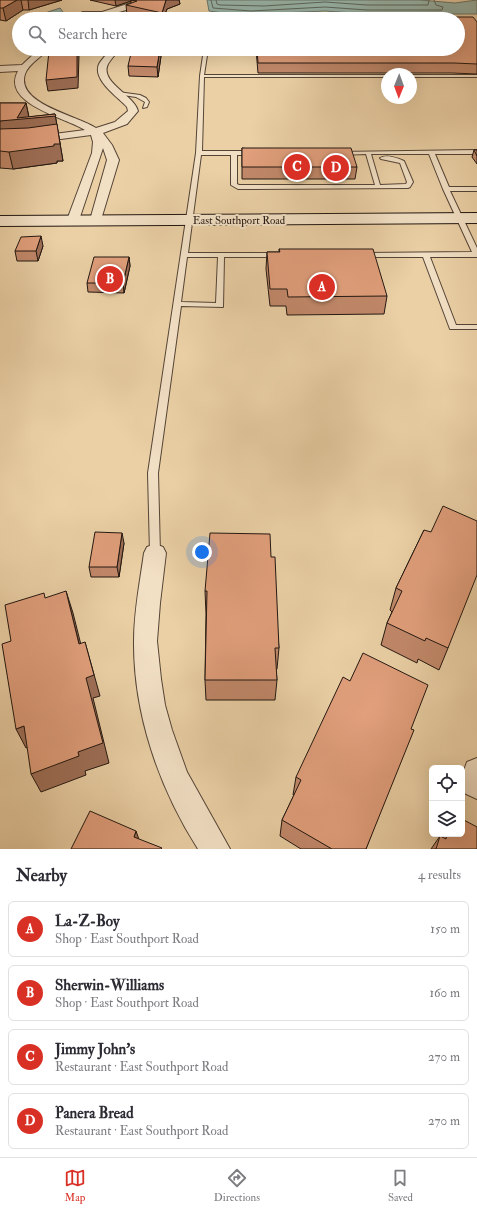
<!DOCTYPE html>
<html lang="en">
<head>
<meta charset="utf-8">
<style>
  body { margin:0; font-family:"IM FELL Double Pica",serif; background:#f2f2f3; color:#2b2b33 }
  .controls { position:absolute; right:12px; bottom:12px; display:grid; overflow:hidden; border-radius:6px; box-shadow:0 4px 16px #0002 }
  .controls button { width:36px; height:36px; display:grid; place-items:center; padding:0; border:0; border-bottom:1px solid #e1e1e2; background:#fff; color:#2b2b33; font:20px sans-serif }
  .compass { position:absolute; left:381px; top:68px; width:36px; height:36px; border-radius:50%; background:#fff; box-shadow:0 4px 16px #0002; rotate:181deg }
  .you { position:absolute; left:202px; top:552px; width:14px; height:14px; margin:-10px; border:3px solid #fff; border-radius:50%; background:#1a73e8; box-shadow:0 0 0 6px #1a73e833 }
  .badge { display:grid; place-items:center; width:26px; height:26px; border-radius:50%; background:#d93025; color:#fff; font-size:13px; font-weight:700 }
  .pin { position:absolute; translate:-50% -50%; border:2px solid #fff; box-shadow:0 1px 4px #0006 }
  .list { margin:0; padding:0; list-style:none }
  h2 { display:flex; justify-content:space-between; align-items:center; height:52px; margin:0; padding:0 16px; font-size:17px }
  h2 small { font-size:13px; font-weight:400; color:#7c7c81 }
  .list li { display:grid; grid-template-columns:26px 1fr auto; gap:12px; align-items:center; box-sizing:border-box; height:56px; margin:0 8px 8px; padding:0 8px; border:1px solid #e1e1e2; border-radius:6px }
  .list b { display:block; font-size:15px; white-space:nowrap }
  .list p { margin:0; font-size:13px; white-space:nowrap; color:#7c7c81 }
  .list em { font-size:13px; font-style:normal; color:#7c7c81 }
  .icon { flex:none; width:22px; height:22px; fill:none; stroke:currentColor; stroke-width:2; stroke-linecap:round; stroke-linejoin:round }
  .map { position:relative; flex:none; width:477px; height:849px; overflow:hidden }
  .search { position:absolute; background:#fff; box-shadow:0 4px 16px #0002; left:12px; right:12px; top:12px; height:44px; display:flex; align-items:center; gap:10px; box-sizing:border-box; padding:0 14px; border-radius:22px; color:#7c7c81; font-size:15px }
  .sheet { height:308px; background:#fff }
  nav { display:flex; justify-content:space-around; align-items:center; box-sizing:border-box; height:56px; border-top:1px solid #e1e1e2; background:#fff; font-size:11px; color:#7c7c81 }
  nav a { display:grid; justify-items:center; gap:2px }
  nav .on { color:#d93025 }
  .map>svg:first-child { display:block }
</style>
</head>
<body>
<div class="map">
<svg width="477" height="849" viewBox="0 0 477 849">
  <rect width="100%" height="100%" fill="#ebd0a6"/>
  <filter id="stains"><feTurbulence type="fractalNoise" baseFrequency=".005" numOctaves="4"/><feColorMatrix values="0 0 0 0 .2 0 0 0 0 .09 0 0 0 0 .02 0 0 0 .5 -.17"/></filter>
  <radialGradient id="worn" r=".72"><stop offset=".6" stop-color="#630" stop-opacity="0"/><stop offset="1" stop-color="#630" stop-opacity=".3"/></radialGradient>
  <path fill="#98b6ab" stroke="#68766d" d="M 207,0 L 420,0 L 455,3 L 477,0 L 477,14 L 367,14 L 325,11 L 238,15 L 209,11 Z
    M 60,8 L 63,12 L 63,19 L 27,19 Z"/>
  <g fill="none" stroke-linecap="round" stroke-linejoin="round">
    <path stroke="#5c665e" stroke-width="1" d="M 211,0 L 213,8 L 251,11 L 325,7 L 367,10 L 442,10 L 443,7 L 436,5 L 434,0
      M 216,0 L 217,4 L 220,5 L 264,6 L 325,2 L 367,5 L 428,5 L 429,0"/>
    <defs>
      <path id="lane" d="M 204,49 L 208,49 L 204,75 L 387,75 L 387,77 L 204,77 L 202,151 L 254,151 L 257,153 L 254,155 L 237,155 L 237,184 L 239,185 L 375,185 L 366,154 L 340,155 L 337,153 L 338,152 L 477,150 L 477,154 L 435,154 L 449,187 L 477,187 L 477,191 L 450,191 L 477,248 L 477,257 L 430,257 L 456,325 L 477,325 L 477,329 L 450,329 L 423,257 L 363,257 L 360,255 L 363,253 L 472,252 L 443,189 L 429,154 L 371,154 L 380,185 L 406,184 L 407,182 L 400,163 L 381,159 L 380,158 C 387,154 397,158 404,161 L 413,182 L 410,187 L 408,188 L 238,189 L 231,185 L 231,155 L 201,155 L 188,253 L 279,253 L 282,255 L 279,257 L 224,257 L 223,307 L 181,306 L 158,473 L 160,553 L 159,556 L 155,557 L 151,556 L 150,553 L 148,473 L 196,153 L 200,76 ZM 187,257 L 218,257 L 216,303 L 181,302 Z
        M 411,75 L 477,75 L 477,77 L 411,77 Z
        M 118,92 L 140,95 L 146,98 L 149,102 L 147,107 L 143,108 L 145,102 L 136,97 L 116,94 Z"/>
      <path id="street" d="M 140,0 L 150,0 C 140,8 90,22 79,14 L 83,12 L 102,12 Z
        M 39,49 L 48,49 C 41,58 29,63 25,74 C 15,104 79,116 96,128 L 115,122 L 128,111 L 127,107 C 118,97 92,80 99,64 C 102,59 107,54 111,49 L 119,49 C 116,54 111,59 108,64 C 99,82 134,95 138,111 L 127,124 L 103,133 L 112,145 L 119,160 L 100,223 L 96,224 L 90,220 L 107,160 L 103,148 L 79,220 L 73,224 L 67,220 L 92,153 L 93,142 L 91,135 L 31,143 L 0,144 L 0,138 L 31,137 L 85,130 C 67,118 0,104 18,71 L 0,72 L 0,66 L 22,65 Z
        M 155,544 L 163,547 L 166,553 L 160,603 L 157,641 L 161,679 L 165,705 L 172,730 L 187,772 L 230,849 L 198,849 C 159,788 133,713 134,640 C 134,611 140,582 144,553 L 147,547 Z
        M 477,758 L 477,799 L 464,793 C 460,782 463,773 467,762 Z"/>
      <path id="secondary" d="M 477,213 L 477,223 L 0,226 L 0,216 Z"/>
    </defs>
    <use href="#lane" stroke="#544436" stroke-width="2"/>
    <use href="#street" stroke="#544436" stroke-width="2"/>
    <use href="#secondary" stroke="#211610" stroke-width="2"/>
    <use href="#lane" fill="#f2e0c5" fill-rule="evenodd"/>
    <use href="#street" fill="#f2e0c5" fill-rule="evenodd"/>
    <use href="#secondary" fill="#f2e0c5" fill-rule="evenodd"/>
  </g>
  <path fill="#c2896b" stroke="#211610" d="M 0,0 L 62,0 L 29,10 L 23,10 L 6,21 L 0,20 Z
    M 90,0 L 179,0 L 180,4 L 167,9 L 163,19 L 147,19 L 127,15 L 126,5 L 131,3 L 131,1 L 116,6 Z
    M 477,22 L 477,74 L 452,73 L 258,73 L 256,49 L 458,49 Z
    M 161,56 L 158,77 L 129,76 L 128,66 Z
    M 0,103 L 26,103 L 29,117 L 55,114 L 63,161 L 57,161 L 57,163 L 13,169 L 0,168 Z
    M 242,148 L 357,167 L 355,179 L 242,179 Z
    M 474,150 L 477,150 L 477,164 L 472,157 Z
    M 43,246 L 38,261 L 17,261 L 15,251 Z
    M 279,249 L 387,296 L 384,314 L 287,315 L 286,306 L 270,306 L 266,269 L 267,252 L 279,252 Z
    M 129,257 L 130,266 L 124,293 L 88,292 L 87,283 Z
    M 424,530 L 448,648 L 439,670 L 418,659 L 417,663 L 381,645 L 387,623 L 392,612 L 390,610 L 396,588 Z
    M 124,543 L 119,577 L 91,577 L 89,567 Z
    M 271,557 L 279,648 L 277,669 L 276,669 L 277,680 L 275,700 L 206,700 L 205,680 L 206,614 L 205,591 Z
    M 411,729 L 366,849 L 301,849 L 280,836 L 282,820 L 294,795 L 293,795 L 296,777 Z
    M 442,834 L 462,834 L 477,849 L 431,849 L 440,836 L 441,836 Z"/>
  <path fill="#9e6f57" stroke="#211610" d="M 17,0 L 21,0 L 23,10 L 6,21 L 3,8 Z
    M 28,0 L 62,0 L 29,10 Z
    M 115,0 L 135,0 L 131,0 L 131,1 L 116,6 Z
    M 166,0 L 179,0 L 180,4 L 167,9 L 163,19 L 162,19 L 162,13 Z
    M 77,49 L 94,49 L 90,53 L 79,55 L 78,88 L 48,91 L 46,80 Z
    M 160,49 L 161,56 L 158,77 L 157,67 Z
    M 26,103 L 29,118 L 55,114 L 63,161 L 57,161 L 57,163 L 13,169 L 9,152 L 0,138 L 0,121 L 17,118 Z
    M 41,236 L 43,246 L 38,261 L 36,251 Z
    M 129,257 L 130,266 L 124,293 L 123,283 Z
    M 122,533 L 124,543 L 119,577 L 117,567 Z
    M 66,591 L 73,613 L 86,665 L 79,644 Z
    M 85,642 L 100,696 L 93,698 L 109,763 L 85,771 L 86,775 L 41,792 L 31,774 L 78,752 Z
    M 24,726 L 33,746 L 26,748 L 16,729 Z
    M 136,831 L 142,848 L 134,837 Z"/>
  <path fill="#e19f7c" stroke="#211610" d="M 0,0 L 17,0 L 3,8 L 0,8 Z
    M 131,0 L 166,0 L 162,13 L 126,5 L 137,1 Z
    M 254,17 L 473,17 L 477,22 L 477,64 L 454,63 L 258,63 L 257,49 L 458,49 L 458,19 L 255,19 Z
    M 60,49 L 77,49 L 77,77 L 46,80 L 49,51 L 59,51 Z
    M 132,49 L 160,49 L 157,67 L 128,66 Z
    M 0,103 L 26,103 L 17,118 L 55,114 L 56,116 L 0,121 Z
    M 57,124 L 60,144 L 54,144 L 54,146 L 9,152 L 0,151 L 0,129 L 28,128 Z
    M 242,148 L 351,148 L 357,167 L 242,167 Z
    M 474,150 L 477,150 L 477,156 Z
    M 41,236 L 36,251 L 15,251 L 21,237 Z
    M 279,249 L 373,249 L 387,296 L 288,297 L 287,289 L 270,289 L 267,252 L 280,252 Z
    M 94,257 L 129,257 L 123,283 L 87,283 Z
    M 443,506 L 477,521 L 477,575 L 448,648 L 426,638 L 425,641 L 387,623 L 402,591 L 396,588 L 424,530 L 431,532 Z
    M 95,532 L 122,533 L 117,567 L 89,567 Z
    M 210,533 L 270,534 L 271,557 L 275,557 L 279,648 L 275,648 L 277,680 L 205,680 L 207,591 L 205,591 Z
    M 66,591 L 79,644 L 85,642 L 94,675 L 86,678 L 103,743 L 78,752 L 79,756 L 31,774 L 24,726 L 16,729 L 2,644 L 11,641 L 5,605 L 44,593 L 45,598 Z
    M 363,653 L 428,685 L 411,729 L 414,730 L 366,849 L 332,849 L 282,820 L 301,780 L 296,777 L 343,677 L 350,681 Z
    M 90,811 L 136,831 L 134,837 L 162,848 L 161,849 L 71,849 Z
    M 462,819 L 477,827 L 477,849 L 436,849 L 440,836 L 446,839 L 447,834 L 462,834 Z"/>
  <g text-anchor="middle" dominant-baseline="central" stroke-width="4" stroke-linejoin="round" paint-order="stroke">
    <g font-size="11" fill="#211610" stroke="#f2e0c5">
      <text x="239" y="220">East Southport Road</text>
    </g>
  </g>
  <rect width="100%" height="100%" filter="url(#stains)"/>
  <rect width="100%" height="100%" fill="url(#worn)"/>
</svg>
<div class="controls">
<button><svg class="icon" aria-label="locate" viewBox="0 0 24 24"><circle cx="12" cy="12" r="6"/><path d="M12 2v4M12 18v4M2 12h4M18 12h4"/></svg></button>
<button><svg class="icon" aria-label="layers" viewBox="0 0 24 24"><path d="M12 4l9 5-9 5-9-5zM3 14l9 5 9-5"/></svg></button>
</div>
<svg class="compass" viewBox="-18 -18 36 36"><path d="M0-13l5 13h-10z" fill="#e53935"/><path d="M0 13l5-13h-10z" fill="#7c7c81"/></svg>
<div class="you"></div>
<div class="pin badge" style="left:322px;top:287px">A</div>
<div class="pin badge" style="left:110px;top:279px">B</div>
<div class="pin badge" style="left:297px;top:167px">C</div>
<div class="pin badge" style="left:336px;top:168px">D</div>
<div class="search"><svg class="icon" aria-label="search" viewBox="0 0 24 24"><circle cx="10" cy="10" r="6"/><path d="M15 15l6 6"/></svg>Search here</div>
</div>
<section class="sheet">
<h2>Nearby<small>4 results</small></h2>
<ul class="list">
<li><span class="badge">A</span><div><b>La-Z-Boy</b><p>Shop · East Southport Road</p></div><em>150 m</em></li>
<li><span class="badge">B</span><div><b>Sherwin-Williams</b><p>Shop · East Southport Road</p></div><em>160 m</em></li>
<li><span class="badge">C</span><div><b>Jimmy John's</b><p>Restaurant · East Southport Road</p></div><em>270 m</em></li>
<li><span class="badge">D</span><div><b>Panera Bread</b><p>Restaurant · East Southport Road</p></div><em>270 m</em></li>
</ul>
</section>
<nav>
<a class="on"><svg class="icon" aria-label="map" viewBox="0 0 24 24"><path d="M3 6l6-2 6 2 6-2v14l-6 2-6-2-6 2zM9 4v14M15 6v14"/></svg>Map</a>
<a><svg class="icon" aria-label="directions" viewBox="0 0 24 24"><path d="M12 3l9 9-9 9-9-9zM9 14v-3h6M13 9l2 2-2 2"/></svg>Directions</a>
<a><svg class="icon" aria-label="saved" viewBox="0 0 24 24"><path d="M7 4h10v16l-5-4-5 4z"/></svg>Saved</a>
</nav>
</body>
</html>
